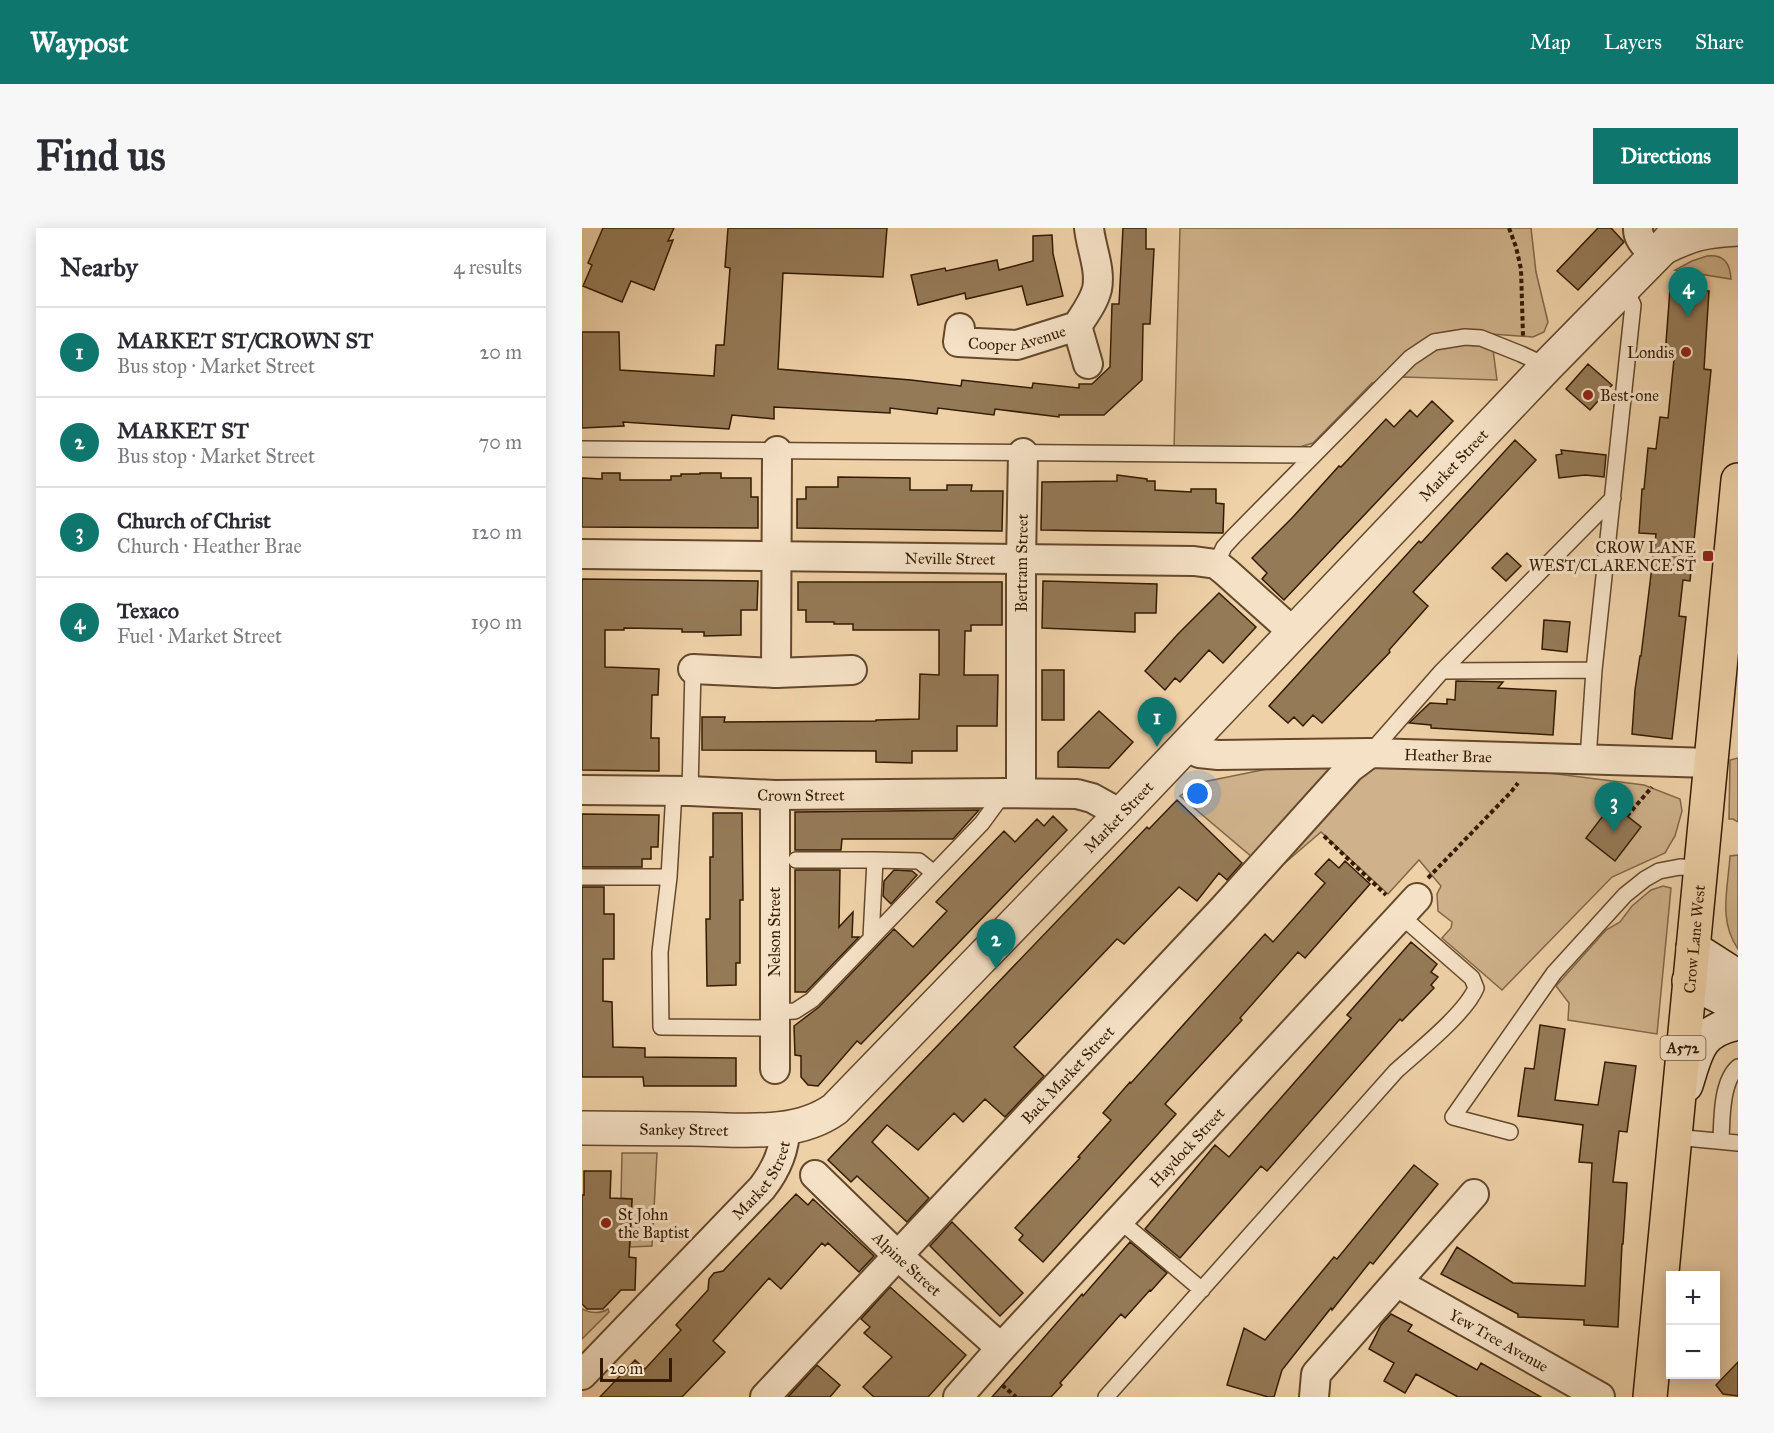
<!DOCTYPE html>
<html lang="en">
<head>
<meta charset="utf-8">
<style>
  body { margin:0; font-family:"IM FELL Great Primer",serif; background:#f7f7f7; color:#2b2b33 }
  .controls { position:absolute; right:18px; bottom:18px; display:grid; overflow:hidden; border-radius:0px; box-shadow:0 3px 15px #0003 }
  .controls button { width:54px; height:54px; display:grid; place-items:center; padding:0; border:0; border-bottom:2px solid #e1e1e2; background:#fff; color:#2b2b33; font:30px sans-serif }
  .scale { position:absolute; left:18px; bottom:15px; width:72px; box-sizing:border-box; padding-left:6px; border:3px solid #341b00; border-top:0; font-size:16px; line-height:21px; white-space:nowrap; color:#341b00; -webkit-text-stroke:4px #f5e1c6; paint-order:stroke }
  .you { position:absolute; left:616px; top:566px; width:21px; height:21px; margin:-15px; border:4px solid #fff; border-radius:50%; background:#1a73e8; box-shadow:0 0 0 9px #1a73e833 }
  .badge { display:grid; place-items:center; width:39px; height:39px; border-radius:50%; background:#0f766e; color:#fff; font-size:20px; font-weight:700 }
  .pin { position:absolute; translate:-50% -50px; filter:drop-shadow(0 2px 3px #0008) }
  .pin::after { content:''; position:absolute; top:32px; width:21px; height:18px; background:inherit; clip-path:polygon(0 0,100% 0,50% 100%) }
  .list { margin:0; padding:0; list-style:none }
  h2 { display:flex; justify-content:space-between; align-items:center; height:78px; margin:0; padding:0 24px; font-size:26px }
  h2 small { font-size:20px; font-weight:400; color:#7c7c81 }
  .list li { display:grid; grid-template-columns:39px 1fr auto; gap:18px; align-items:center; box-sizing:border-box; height:90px; padding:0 24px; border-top:2px solid #e1e1e2 }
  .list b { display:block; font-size:22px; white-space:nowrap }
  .list p { margin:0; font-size:20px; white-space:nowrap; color:#7c7c81 }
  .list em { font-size:20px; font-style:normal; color:#7c7c81 }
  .map { position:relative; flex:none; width:1156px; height:1169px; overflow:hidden; border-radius:0px }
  header { display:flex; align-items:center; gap:36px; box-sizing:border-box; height:84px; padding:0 30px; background:#0f766e; color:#fff }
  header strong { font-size:28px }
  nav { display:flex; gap:33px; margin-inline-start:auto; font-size:21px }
  .intro { display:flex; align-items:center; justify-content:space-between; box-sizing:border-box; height:144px; padding:0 36px }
  h1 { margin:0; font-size:42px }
  .button { padding:15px 27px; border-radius:0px; background:#0f766e; color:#fff; font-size:21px; font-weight:700 }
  main { display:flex; gap:36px; padding:0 36px }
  aside { flex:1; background:#fff; border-radius:0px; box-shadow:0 3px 15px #0003 }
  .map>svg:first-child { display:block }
</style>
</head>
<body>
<header>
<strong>Waypost</strong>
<nav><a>Map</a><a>Layers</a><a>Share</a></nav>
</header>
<div class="intro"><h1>Find us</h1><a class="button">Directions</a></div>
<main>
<aside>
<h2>Nearby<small>4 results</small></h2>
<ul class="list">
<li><span class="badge">1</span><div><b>MARKET ST/CROWN ST</b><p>Bus stop · Market Street</p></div><em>20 m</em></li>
<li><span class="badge">2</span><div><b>MARKET ST</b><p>Bus stop · Market Street</p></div><em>70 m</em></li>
<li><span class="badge">3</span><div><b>Church of Christ</b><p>Church · Heather Brae</p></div><em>120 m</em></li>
<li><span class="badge">4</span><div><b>Texaco</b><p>Fuel · Market Street</p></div><em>190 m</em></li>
</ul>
</aside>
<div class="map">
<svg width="1156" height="1169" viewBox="0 0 1156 1169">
  <rect width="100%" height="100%" fill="#efd1a8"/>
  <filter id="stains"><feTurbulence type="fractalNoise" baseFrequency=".00333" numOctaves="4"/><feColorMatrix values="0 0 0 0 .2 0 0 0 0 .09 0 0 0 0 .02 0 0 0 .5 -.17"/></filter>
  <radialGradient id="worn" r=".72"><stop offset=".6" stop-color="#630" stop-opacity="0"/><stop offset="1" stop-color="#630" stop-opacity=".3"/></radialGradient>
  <path fill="#cfb28b" stroke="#826646" stroke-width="1.5" d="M 598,0 L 949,0 L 954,44 L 966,94 L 962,104 L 951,109 L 909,106 L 915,152 L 822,149 L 790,155 L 731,215 L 708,222 L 592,220 Z
    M 1125,28 C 1142,26 1148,35 1149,51 L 1093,42 L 1110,33 Z
    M 1156,530 L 1156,594 L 1151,591 L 1147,591 L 1148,532 Z
    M 695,539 L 943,542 L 1062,557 L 1098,571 L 1100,583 L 1093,608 L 1083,625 L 1030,649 L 920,762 L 860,710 L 869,700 L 870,694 L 856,683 L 855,666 L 859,658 L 837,632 L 806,666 L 739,604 L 690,646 L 598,568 L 616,555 Z
    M 1156,627 L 1156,721 C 1136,692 1146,661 1148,628 Z
    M 1081,658 L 1089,660 L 1075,806 L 986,792 L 987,775 L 974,758 L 1024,702 L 1038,694 L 1050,678 L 1069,662 Z
    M 40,925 L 75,925 L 70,1018 L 48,1019 L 50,971 L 39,970 Z
    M 0,1081 C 8,1085 18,1086 26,1081 L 27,1084 L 0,1111 Z"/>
  <path fill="#957a57" stroke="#341b00" stroke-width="1.5" d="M 21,0 L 92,0 L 86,13 L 91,12 L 72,62 L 49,53 L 40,74 L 1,58 L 10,37 L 6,35 Z
    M 146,0 L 305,0 L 301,49 L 201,45 L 196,141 L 329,152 L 379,158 L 380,152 L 450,160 L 451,155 L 497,160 L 497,156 L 510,156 L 528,139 L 530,76 L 537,76 L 541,0 L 564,0 L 564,21 L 572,21 L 568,96 L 561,96 L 560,152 L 522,187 L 477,187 L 477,189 L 413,181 L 412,187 L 356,180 L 355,186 L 308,180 L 308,185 L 192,179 L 192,191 L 150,187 L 147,201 L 41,194 L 42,198 L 0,200 L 0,104 L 37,104 L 38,142 L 132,148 L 134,117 L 142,117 L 148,40 L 143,39 Z
    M 1016,0 L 1029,0 L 1042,14 L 996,62 L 975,43 Z
    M 470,7 L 471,26 L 481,68 L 445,77 L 440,58 L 384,71 L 383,65 L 336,77 L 329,47 L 363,40 L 364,43 L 415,32 L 417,42 L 451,33 L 451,8 Z
    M 1088,61 L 1127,63 L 1122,141 L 1129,142 L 1108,353 L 1101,352 L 1097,388 L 1104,389 L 1090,511 L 1050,506 L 1053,462 L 1058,428 L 1059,428 L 1074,306 L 1057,305 L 1060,261 L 1062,261 L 1066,220 L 1074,221 L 1078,189 L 1086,190 L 1092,131 L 1086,130 L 1087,128 L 1083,128 Z
    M 1006,136 L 1030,157 L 1008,182 L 984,161 Z
    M 850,173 L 871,193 L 702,372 L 680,351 L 685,345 L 670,330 L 710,290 L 757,238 L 759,239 L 804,191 L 812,199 L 828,182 L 835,189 Z
    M 933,212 L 954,232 L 831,364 L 846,378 L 807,422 L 808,424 L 740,495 L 731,487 L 721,498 L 712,489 L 706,495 L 687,478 L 837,313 L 839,315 Z
    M 979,222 L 1024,227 L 1022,249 L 1003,247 L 977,250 L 974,227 L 980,226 Z
    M 20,245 L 38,245 L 38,252 L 89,252 L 89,248 L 99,248 L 99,246 L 118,246 L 118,245 L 139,245 L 139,250 L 169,250 L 169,269 L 176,269 L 176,300 L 0,299 L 0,250 L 20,251 Z
    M 535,247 L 565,251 L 565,253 L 573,253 L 573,262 L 609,264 L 609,261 L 634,261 L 634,275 L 642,276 L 641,305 L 459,302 L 460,254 L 535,253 Z
    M 256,249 L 328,250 L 328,262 L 365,262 L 365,257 L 390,257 L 389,263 L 421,263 L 420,303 L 215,300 L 215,271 L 224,271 L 224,259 L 256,259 Z
    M 925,325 L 939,338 L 924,353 L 910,340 Z
    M 0,351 L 176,353 L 175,382 L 159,382 L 159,407 L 122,408 L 122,404 L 100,404 L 100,401 L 42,400 L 42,402 L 23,402 L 23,439 L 77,441 L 76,467 L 70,467 L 69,510 L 77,510 L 77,543 L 0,542 Z
    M 461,353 L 575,356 L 574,385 L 553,385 L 553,404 L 460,400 Z
    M 216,354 L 420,354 L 420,397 L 389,397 L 389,403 L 383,403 L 382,447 L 416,447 L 415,498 L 375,498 L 375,523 L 330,523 L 330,535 L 294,534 L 294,523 L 120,522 L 120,489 L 143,489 L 142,494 L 294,493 L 294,492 L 337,491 L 338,446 L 357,447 L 357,402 L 271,402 L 271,396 L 252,396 L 252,394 L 224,394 L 224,382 L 216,382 Z
    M 637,365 L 674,399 L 641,435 L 627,422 L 598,454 L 593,450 L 583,462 L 563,443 L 595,407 Z
    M 962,392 L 988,394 L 985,424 L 960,421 Z
    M 460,442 L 482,442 L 482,492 L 460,492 Z
    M 874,453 L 921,454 L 916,460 L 974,463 L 971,507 L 849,500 L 849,497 L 827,495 L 848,475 L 865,476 L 865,471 L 873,472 Z
    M 517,483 L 551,514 L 527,540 L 476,539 L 476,524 Z
    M 595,572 L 660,635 L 645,652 L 637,645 L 615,673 L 597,659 L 542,716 L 535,711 L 432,819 L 462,848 L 423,889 L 403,871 L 381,894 L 372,885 L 336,922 L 305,897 L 290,914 L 347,970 L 325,994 L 275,948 L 269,954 L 246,932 L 565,599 L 567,601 Z
    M 1030,576 L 1059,599 L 1033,633 L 1004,610 Z
    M 397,582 L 371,611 L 260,611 L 259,622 L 213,622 L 213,584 Z
    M 131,585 L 160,585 L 161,672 L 158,672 L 158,735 L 154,735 L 154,757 L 125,758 L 124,691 L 128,691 L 128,629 L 131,629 Z
    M 0,586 L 77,587 L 76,619 L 69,619 L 69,631 L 60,631 L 60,639 L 0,639 Z
    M 471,588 L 485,602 L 279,816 L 275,813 L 236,858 L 226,857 L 219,849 L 219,828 L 213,827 L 212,798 L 237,779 L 312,701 L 331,719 L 365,683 L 354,674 L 422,603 L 433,614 L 455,591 L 462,598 Z
    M 747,631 L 757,640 L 763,633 L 788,656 L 723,730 L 716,724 L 658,790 L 660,792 L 583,876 L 594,886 L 461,1034 L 437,1012 L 441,1007 L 433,1000 L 498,930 L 496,929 L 529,892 L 521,885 L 548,854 L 549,855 L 683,706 L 691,714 L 743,655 L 733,646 Z
    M 213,642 L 258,642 L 257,699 L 271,684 L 270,709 L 277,709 L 224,764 L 213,764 Z
    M 312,642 L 330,643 L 335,647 L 309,676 L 301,668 L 302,653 Z
    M 0,659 L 22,659 L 22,686 L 32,686 L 32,731 L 21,731 L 21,773 L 30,774 L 31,819 L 63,820 L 63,829 L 154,830 L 154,858 L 62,858 L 61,849 L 0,849 Z
    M 829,714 L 855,736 L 849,744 L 856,749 L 849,757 L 852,760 L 820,793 L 818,791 L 685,943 L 679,938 L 598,1030 L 563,1001 L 633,917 L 647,929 L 769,790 L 765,787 Z
    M 958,797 L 983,801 L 973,872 L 1016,877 L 1023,834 L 1054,838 L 1045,904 L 1037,903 L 1031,954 L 1045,955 L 1041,1016 L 1040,1016 L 1036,1099 L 1002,1097 L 1002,1092 L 936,1089 L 936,1086 L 859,1046 L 875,1019 L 931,1055 L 1003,1058 L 1010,935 L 997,934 L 1001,897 L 936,888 L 943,840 L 952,841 Z
    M 832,937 L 856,956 L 791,1036 L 788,1034 L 750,1082 L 749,1080 L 700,1142 L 692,1169 L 686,1169 L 645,1157 L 662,1100 L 683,1112 L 752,1029 L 755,1031 Z
    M 2,943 L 29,943 L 28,970 L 50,971 L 47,1029 L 54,1030 L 53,1062 L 39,1062 L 21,1081 L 5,1081 L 0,1076 L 0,967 L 2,967 Z
    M 214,966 L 226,977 L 231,971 L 292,1028 L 277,1044 L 246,1015 L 243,1018 L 240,1015 L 199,1061 L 187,1050 L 131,1113 L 143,1124 L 100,1169 L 18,1169 L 53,1132 L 63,1141 L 99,1102 L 94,1097 L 126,1062 L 127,1051 L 132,1045 L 141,1043 Z
    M 370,994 L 441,1065 L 418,1088 L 348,1018 Z
    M 548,1014 L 585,1045 L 569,1063 L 568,1062 L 543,1090 L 539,1086 L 478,1155 L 480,1157 L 469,1169 L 410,1169 L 500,1066 L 501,1068 Z
    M 308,1059 L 384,1127 L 346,1169 L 292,1169 L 281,1159 L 310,1129 L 282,1105 L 288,1099 L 279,1091 Z
    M 809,1086 L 830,1097 L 826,1103 L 895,1142 L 899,1135 L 959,1169 L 876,1169 L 834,1146 L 823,1165 L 802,1153 L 812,1135 L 787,1121 L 799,1097 Z
    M 1156,1134 L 1156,1168 L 1141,1166 L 1134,1157 Z
    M 235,1137 L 258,1157 L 248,1169 L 206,1169 Z"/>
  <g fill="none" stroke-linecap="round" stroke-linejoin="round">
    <defs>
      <path id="service" d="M 0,221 L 731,227
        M 634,336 L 642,319 L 652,308 L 828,130 L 852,114 L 883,109 L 899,110 L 939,126 L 965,138
        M 860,443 L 1012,442
        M 788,525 L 860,443 L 1031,270
        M 1006,531 L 1012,442 L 1051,77 L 1043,59
        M 92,563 L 87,649 L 78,724 L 79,799 L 193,800
        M 108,563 L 111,441
        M 214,632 L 293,632
        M 0,649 L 87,649
        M 289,710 L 293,632 L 337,633 L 352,645
        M 192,784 L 213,783 L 230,772 L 400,595 L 422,565
        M 928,904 L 871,889 L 972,745 L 1043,667 L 1063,651 L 1077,643 L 1098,639 L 1120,640
        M 1093,909 L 1156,915
        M 1139,912 C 1140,891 1139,854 1156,839
        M 537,992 L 620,1062
        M 524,1169 L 814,843 C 836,823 883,786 894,760 L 890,750 L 818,687"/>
      <g id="minor">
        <path d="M 1056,0 C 1055,11 1066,20 1073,28"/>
        <path d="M 495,98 L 506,136"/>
        <path id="s1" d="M 378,100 L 376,114 L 435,117 L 495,98 C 502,87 512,74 515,61 C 519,41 509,20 507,0"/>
        <path id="s2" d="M 0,326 L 612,333 L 634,336 L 644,344 L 711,404"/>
        <path d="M 111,441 L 194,445 L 270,442"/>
        <path d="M 194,445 L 195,223"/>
        <path id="s3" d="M 604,518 L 617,525 L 636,527 L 788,525 L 1129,535"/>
        <path id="s4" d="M 0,562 L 108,563 L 193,567 L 422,565 L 495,566 L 510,570 L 539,586"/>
        <path id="s5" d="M 439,565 L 439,332 L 441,225"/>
        <path d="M 193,567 L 193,841"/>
        <path id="s6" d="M 233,947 L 315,1027 L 419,1120"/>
        <path id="s7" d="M 816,1055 L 1018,1169"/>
        <path id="s8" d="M 0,1147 L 180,960 C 194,942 203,923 203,900"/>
        <path id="s9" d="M 183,1169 L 640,682 L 768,540 L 788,525"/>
        <path id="s10" d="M 376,1169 L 419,1120 L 835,670"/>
        <path d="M 732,1169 L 734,1146 L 892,966"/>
      </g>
      <g id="tertiary">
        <path d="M 1081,20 C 1111,5 1123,3 1156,1"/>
        <path id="s11" d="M 0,900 C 37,900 73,901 110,901 C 156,901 213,910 253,881 L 539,586 L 965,138 L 1081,20 L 1097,0"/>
      </g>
      <path id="secondary" d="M 1111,720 L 1156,749
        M 1107,753 L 1156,778
        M 1104,857 C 1115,823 1116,803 1156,795"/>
      <g id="primary">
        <path id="s12" d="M 1068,1169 L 1156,252"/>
      </g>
    </defs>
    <use href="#service" stroke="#63482a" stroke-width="18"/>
    <use href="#minor" stroke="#63482a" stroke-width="32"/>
    <use href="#tertiary" stroke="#63482a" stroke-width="36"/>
    <use href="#secondary" stroke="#341b00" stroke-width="36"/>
    <use href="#primary" stroke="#341b00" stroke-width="36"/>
    <path stroke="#341b00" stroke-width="4" stroke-dasharray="4.5 3" stroke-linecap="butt" d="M 927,0 L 934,19 L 939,41 L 941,108
      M 1045,588 L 1070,559
      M 742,608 L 804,667
      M 846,650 L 929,564 L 936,555
      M 420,1157 L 434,1169"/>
    <use href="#service" stroke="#f5e1c6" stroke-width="15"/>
    <use href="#minor" stroke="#f5e1c6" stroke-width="28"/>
    <use href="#tertiary" stroke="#f5e1c6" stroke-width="33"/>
    <use href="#secondary" stroke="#f5e1c6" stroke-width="33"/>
    <use href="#primary" stroke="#efd1a8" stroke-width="33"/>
  </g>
  <g fill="#8f2418" stroke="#f5e1c6" stroke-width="2">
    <circle cx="1104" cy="124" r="6"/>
    <circle cx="1006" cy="167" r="6"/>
    <rect x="1120" y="322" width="12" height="12" rx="3"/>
    <circle cx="24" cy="995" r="6"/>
  </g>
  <g text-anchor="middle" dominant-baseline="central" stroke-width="6" stroke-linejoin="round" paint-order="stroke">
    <rect fill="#f5e1c6" stroke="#6e563b" stroke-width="1.5" x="1078.5" y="808" width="45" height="24" rx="4.5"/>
    <g font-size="15" font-weight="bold" fill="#341b00">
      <text x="1101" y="820">A572</text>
    </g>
    <g font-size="16" fill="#341b00" stroke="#f5e1c6">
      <text stroke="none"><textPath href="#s1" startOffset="74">Cooper Avenue</textPath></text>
      <text stroke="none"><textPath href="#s11" startOffset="1150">Market Street</textPath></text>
      <text stroke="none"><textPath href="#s2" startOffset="368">Neville Street</textPath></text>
      <text stroke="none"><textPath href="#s5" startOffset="230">Bertram Street</textPath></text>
      <text stroke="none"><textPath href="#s3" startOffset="264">Heather Brae</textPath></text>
      <text stroke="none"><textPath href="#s4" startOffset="219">Crown Street</textPath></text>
      <text stroke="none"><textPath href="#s11" startOffset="664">Market Street</textPath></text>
      <text transform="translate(192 704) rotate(-90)">Nelson Street</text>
      <text stroke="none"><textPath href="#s12" startOffset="460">Crow Lane West</textPath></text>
      <text stroke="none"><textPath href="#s9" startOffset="442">Back Market Street</textPath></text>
      <text stroke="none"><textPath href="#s11" startOffset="102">Sankey Street</textPath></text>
      <text stroke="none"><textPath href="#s10" startOffset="339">Haydock Street</textPath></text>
      <text stroke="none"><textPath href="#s8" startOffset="266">Market Street</textPath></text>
      <text stroke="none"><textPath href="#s6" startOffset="128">Alpine Street</textPath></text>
      <text stroke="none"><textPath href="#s7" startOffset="116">Yew Tree Avenue</textPath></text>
    </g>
    <g font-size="16" fill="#341b00" stroke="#f5e1c6" text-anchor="end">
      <text x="1092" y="124">Londis</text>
      <text x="1018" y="167" text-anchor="start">Best-one</text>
      <text x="1114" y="319">CROW LANE<tspan x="1114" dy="18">WEST/CLARENCE ST</tspan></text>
      <text x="36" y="986" text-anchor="start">St John<tspan x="36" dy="18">the Baptist</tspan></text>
    </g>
  </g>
  <rect width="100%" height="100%" filter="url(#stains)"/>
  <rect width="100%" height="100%" fill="url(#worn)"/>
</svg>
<div class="controls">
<button>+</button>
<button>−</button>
</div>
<div class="scale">20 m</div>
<div class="you"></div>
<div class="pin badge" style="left:575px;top:519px">1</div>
<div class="pin badge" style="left:414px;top:741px">2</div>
<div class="pin badge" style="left:1032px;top:604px">3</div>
<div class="pin badge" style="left:1106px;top:89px">4</div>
</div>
</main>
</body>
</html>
